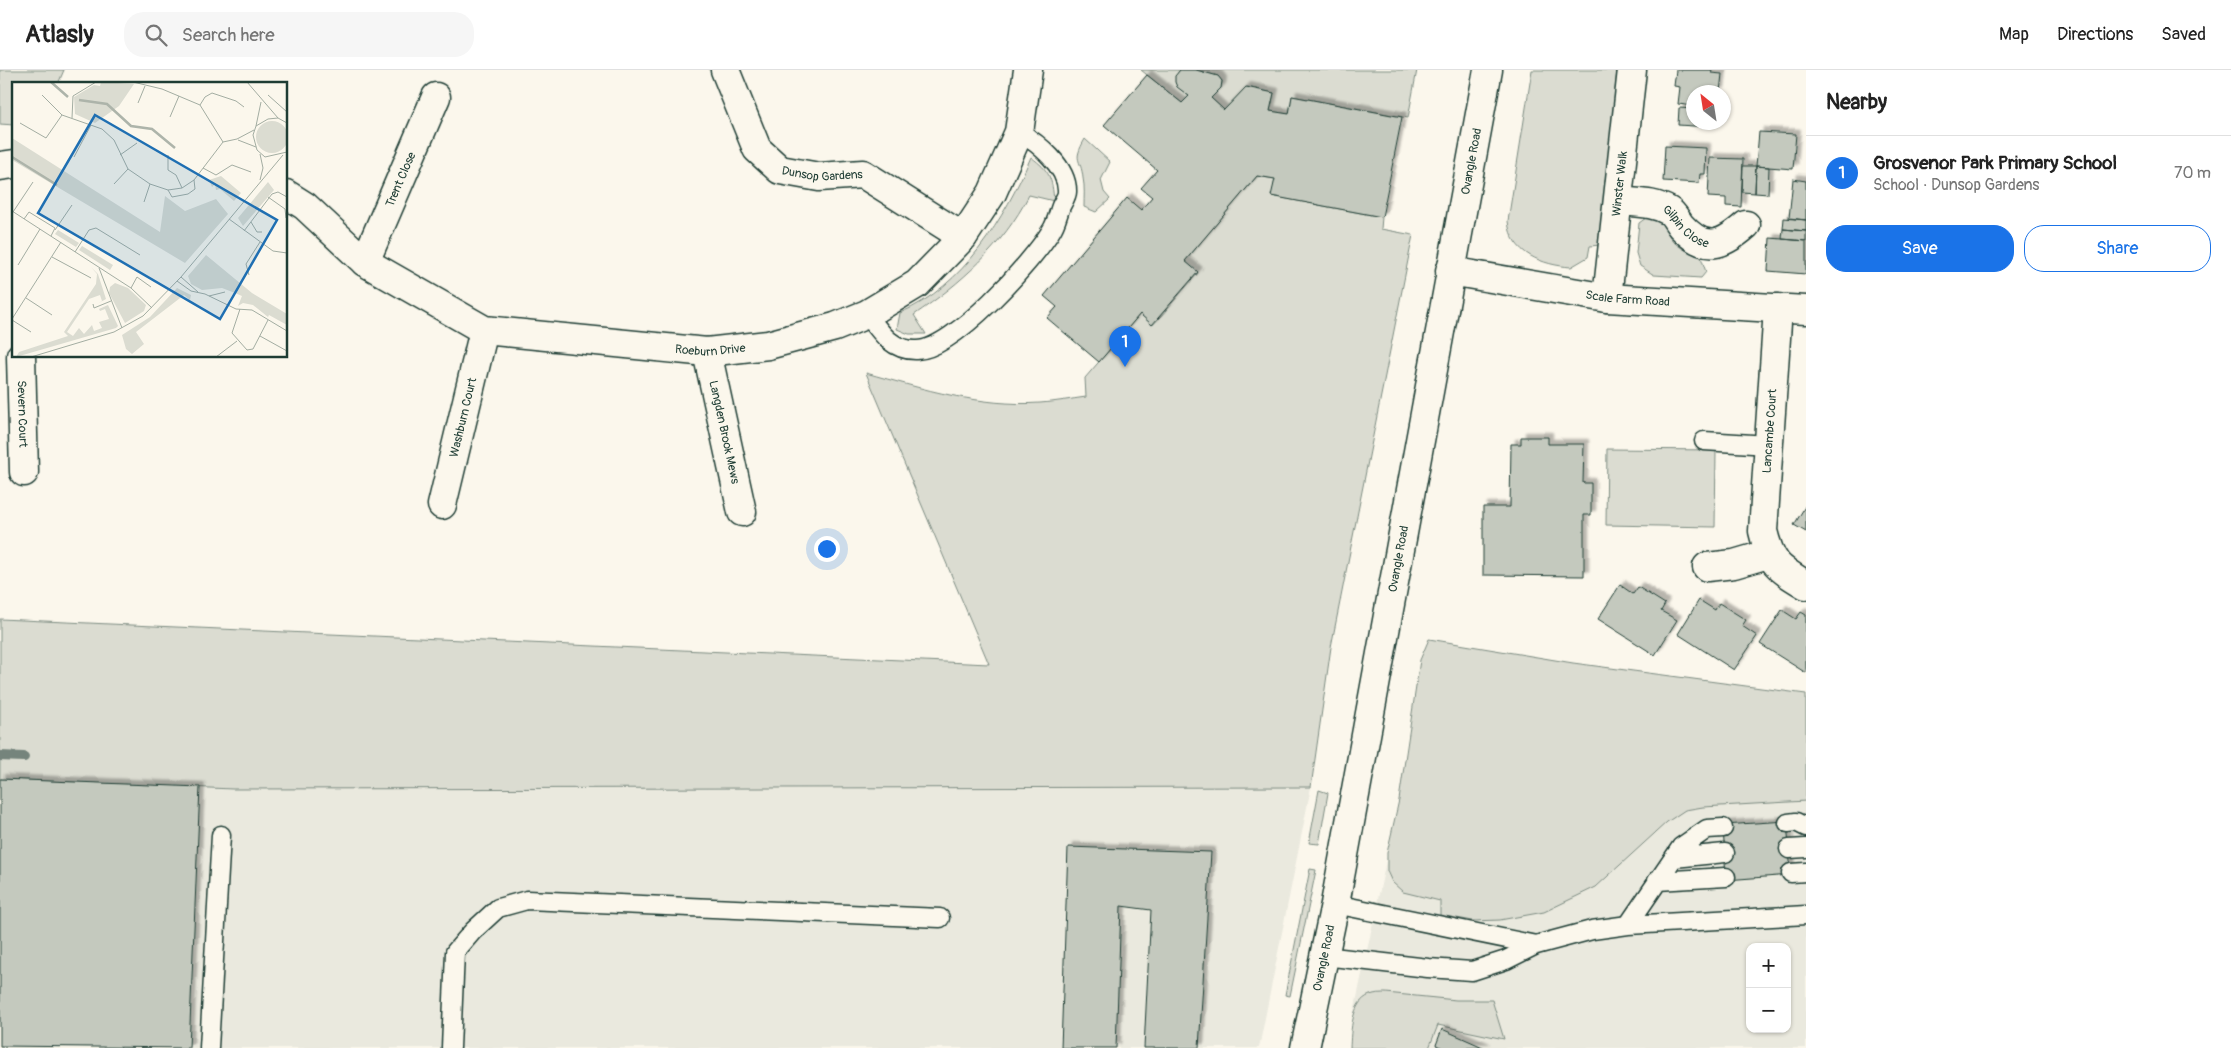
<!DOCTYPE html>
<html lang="en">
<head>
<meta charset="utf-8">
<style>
  body { margin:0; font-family:Pangolin,sans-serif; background:#f6f6f6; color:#222 }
  .controls { position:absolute; right:15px; bottom:15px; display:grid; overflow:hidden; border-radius:10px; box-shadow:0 1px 4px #0004 }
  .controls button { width:45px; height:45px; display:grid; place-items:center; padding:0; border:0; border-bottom:1px solid #e0e0e0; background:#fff; color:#222; font:25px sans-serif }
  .compass { position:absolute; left:1686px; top:15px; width:45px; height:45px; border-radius:50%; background:#fff; box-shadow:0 1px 4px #0004; rotate:330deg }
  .you { position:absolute; left:826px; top:478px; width:18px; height:18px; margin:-12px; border:4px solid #fff; border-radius:50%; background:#1a73e8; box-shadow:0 0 0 8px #1a73e833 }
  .badge { display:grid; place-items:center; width:32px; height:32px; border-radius:50%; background:#1a73e8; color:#fff; font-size:16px; font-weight:700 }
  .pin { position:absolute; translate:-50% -41px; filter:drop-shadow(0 1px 2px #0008) }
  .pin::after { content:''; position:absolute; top:26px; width:18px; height:15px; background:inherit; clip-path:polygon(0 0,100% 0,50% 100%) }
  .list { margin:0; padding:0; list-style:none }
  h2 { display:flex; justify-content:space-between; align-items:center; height:65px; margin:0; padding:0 20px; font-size:21px }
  h2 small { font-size:16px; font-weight:400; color:#767676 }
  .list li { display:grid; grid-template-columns:32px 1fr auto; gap:15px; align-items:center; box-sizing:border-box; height:75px; padding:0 20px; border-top:1px solid #e0e0e0 }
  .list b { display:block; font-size:19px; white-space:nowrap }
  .list p { margin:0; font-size:16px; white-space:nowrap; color:#767676 }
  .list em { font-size:16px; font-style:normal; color:#767676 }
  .actions { display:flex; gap:10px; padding:15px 20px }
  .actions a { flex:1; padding:11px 0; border:1px solid #1a73e8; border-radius:20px; text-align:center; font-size:18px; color:#1a73e8 }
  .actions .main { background:#1a73e8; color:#fff }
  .icon { flex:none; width:28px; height:28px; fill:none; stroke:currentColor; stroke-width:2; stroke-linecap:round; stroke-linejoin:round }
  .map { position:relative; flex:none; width:1806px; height:978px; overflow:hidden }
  header { display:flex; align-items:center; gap:30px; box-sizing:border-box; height:70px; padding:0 25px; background:#fff; border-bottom:1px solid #e0e0e0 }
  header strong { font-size:24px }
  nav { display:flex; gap:28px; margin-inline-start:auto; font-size:18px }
  .search { width:350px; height:45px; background:#f6f6f6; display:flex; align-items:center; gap:12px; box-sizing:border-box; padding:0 18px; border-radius:20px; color:#767676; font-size:19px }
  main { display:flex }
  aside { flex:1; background:#fff }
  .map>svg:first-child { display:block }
</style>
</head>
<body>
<header>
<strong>Atlasly</strong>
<div class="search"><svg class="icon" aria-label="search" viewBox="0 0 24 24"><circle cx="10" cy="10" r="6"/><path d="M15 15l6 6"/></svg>Search here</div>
<nav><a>Map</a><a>Directions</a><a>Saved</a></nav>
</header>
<main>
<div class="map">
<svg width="1806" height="978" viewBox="0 0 1806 978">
  <defs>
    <filter id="shadow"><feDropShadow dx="4.5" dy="-4.5" stdDeviation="1" flood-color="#0004"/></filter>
  </defs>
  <rect width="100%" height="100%" fill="#fbf7ec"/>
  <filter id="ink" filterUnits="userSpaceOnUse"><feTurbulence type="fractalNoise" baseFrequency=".02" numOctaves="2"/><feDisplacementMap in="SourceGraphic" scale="10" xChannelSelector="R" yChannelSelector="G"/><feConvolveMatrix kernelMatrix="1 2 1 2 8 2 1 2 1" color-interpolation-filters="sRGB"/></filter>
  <g filter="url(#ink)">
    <path fill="#eae9de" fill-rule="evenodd" d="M 0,709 L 233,719 L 1311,717 L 1259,978 L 0,978 Z
      M 1806,721 L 1806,978 L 1350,978 L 1352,951 L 1399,730 ZM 1750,877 L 1787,877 L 1787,959 L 1750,959 Z"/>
    <path fill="#dbdcd1" stroke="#7d8c82" d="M 0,0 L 64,0 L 58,14 L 14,14 L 14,55 L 0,54 Z
      M 1141,0 L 1180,0 C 1170,12 1179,18 1189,26 L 1182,33 Z
      M 1196,0 L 1417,0 L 1408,48 L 1292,26 L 1289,44 L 1270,41 L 1274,23 L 1247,17 L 1224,40 L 1211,28 L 1221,18 L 1222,11 L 1218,6 Z
      M 1532,0 L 1617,0 L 1600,175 L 1590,176 L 1588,187 L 1571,197 C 1543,195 1511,184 1508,151 Z
      M 1085,69 L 1110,92 L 1101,110 L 1104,122 L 1110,129 L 1096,142 L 1084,137 C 1084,127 1085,117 1083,108 C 1081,87 1072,92 1085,69 Z
      M 1031,87 C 1050,101 1052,108 1054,131 L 1029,125 C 1003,176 961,213 914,245 L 926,264 L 909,264 L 897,259 L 900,243 C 964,216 1004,149 1031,87 Z
      M 1257,106 L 1275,109 L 1272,126 L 1382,147 L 1381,159 L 1413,165 L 1331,577 L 1311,717 L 233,719 L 0,709 L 0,549 L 989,594 L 866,303 C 923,319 981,337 1040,333 C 1056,332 1071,329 1086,327 L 1085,308 L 1140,244 L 1153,255 L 1198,203 L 1185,191 Z
      M 1646,148 C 1669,147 1663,163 1676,174 C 1684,180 1692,184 1701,187 L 1706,202 L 1701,208 L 1654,205 L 1640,196 L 1636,183 L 1639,153 Z
      M 1607,379 L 1716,380 L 1715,457 L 1606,455 Z
      M 1429,569 L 1573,593 L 1806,624 L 1806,731 L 1703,737 L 1685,740 L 1667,752 L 1596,817 L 1544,842 L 1500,850 L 1473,851 L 1440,845 L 1440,831 L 1403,822 L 1392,812 L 1387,801 L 1387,783 L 1399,730 L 1420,590 Z
      M 1319,720 L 1328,723 L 1319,774 L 1309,773 Z
      M 1310,799 L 1316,800 L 1290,926 L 1285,925 Z
      M 1386,923 L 1456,930 L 1492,930 L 1504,969 L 1438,955 L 1429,978 L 1350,978 C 1351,961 1351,932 1370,925 C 1375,923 1382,923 1386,923 Z"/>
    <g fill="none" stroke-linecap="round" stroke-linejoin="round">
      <path stroke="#74847b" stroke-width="10" d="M 0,686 L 24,687"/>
    </g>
    <path fill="#c4c9be" stroke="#1f3d34" filter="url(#shadow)" d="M 1180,0 L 1196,0 L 1218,6 L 1222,11 L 1221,18 L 1211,28 L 1224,40 L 1246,17 L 1274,23 L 1270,41 L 1289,44 L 1292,26 L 1402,47 L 1382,147 L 1271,126 L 1275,109 L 1257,106 L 1185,191 L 1198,202 L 1152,255 L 1140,244 L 1099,292 L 1047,248 L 1057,237 L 1044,226 L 1127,128 L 1141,140 L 1152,127 L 1141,118 L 1157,100 L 1104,55 L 1147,5 L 1182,33 L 1189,26 L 1177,17 L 1175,12 L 1175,6 Z
      M 1676,0 L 1712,0 L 1711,3 L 1722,4 L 1720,22 L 1694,22 L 1694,36 L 1678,34 L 1680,17 L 1674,16 Z
      M 1679,38 L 1694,39 L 1694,52 L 1710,52 L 1709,57 L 1678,55 Z
      M 1759,62 L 1796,64 L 1793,99 L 1756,96 Z
      M 1665,76 L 1706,78 L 1705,104 L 1700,104 L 1699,113 L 1663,111 Z
      M 1710,88 L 1743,89 L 1741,137 L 1726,136 L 1726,128 L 1708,127 Z
      M 1743,96 L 1756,96 L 1755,123 L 1742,122 Z
      M 1756,96 L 1769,97 L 1768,124 L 1755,123 Z
      M 1793,109 L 1806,111 L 1806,150 L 1789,148 Z
      M 1784,148 L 1806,150 L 1806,161 L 1783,159 Z
      M 1783,159 L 1806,161 L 1806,171 L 1782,169 Z
      M 1770,168 L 1806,171 L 1806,204 L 1768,201 Z
      M 1521,367 L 1548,367 L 1548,374 L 1584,374 L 1583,413 L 1591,413 L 1591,445 L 1584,445 L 1584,506 L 1483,505 L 1483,437 L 1510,437 L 1511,374 L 1521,374 Z
      M 1806,435 L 1806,462 L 1794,455 Z
      M 1620,515 L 1633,524 L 1638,517 L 1665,534 L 1661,541 L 1677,550 L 1655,585 L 1598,549 Z
      M 1699,530 L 1715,540 L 1719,533 L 1746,550 L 1742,556 L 1757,566 L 1734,600 L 1678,564 Z
      M 1782,540 L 1796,549 L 1801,542 L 1806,545 L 1806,603 L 1760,574 Z
      M 0,709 L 200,717 L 189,978 L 0,976 Z
      M 1787,751 L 1791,805 L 1726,810 L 1723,755 Z
      M 1068,777 L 1211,782 L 1199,978 L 1144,978 L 1151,840 L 1121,836 L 1116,978 L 1061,978 Z
      M 1442,959 L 1485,978 L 1443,978 L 1436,975 Z"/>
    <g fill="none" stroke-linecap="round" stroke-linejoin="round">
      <defs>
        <path id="lane" d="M 867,244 C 880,262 892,281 917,280 C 954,279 1032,192 1051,161 C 1056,154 1058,144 1061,136 C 1063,132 1067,126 1067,122 C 1068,97 1038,73 1019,62
          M 1704,371 L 1769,375
          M 1788,753 L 1796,752 L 1806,757
          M 1789,779 L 1806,778
          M 1674,788 L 1725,783
          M 1791,803 L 1806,802
          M 1657,811 L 1726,807
          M 1335,834 L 1536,875
          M 1628,855 L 1681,777 L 1707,759 L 1723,758
          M 1324,886 L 1428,898 L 1472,901 L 1506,890 L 1536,875 L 1592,860 L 1628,855 L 1806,845
          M 209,978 L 221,765
          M 451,978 L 455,882 L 473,861 L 498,838 L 527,830 L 940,848"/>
        <g id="street">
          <path id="s1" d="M 725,0 L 757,79 L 780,100 L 819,107 L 863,104 L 963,167"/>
          <path d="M 0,96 L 14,94"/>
          <path id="s2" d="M 286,124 L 305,136 L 365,192 L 484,260 L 707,282 L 768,275 L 835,257 L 867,244 L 917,214 L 963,167 L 992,123 L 1019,62 L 1028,0"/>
          <path id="s3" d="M 1620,131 C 1636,133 1654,132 1669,141 C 1674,144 1677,151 1681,156 C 1705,182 1721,177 1746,155"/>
          <path id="s4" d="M 365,192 L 436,27"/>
          <path id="s5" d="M 1450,201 L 1607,228 L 1806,240"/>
          <path id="s6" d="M 1607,228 L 1632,0"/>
          <path d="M 1778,238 L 1763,461 C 1771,494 1778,498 1806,515"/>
          <path id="s7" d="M 707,282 L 742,442"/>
          <path id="s8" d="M 21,286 L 24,402"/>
          <path id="s9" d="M 442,435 L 484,260"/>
          <path d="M 1707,497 L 1734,494 L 1768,484"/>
        </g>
        <g id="secondary">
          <path id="s10" d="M 1305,978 L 1335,834 L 1488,0"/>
        </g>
      </defs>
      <use href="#lane" stroke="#1f3d34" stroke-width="21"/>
      <use href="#street" stroke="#1f3d34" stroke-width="31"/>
      <use href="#secondary" stroke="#1f3d34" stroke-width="31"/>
      <use href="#lane" stroke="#fbf7ec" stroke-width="18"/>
      <use href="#street" stroke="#fbf7ec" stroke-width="28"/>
      <use href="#secondary" stroke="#fbf7ec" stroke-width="28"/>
    </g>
  </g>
  <g text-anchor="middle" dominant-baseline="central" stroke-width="4" stroke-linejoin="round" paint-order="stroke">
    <g font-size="12" fill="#1f3d34" stroke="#fbf7ec">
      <text stroke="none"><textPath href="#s10" startOffset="902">Ovangle Road</textPath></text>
      <text stroke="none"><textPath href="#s1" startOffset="159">Dunsop Gardens</textPath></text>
      <text stroke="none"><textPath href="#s4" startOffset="90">Trent Close</textPath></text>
      <text stroke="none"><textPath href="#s6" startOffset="115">Winster Walk</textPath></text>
      <text stroke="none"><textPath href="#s3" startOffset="74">Gilpin Close</textPath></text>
      <text stroke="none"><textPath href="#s5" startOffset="180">Scale Farm Road</textPath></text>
      <text stroke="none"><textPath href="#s2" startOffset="469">Roeburn Drive</textPath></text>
      <text stroke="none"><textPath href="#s8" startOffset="58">Severn Court</textPath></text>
      <text stroke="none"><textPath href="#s9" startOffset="90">Washburn Court</textPath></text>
      <text transform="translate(1770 361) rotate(-86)">Lancambe Court</text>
      <text stroke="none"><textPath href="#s7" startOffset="82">Langden Brook Mews</textPath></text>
      <text stroke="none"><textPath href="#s10" startOffset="498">Ovangle Road</textPath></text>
      <text stroke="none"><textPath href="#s10" startOffset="92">Ovangle Road</textPath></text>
    </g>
  </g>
  <g transform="translate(12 12)">
    <rect width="275" height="275" fill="#fbf7ec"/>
    <path d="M 89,0 L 122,2 L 107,24 L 83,41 L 63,32 L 62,15 L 82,3 L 88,4 ZM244 55a16 16 0 1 1 32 0a16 16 0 1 1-32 0ZM 0,56 L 148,150 L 153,114 L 173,129 L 204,117 L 216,132 L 173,181 L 0,78 ZM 209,94 L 229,111 L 222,119 L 208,107 L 204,108 L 203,102 L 200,105 L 197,98 ZM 256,100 L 262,108 L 231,144 L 226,136 ZM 46,148 L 67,161 L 64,165 L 43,152 ZM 70,164 L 101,183 L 98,188 L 67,168 ZM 194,173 L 240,211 L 275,232 L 275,243 L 257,233 L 256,235 L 241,223 L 231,221 L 226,224 L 230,214 L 223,211 L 210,206 L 190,208 L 179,202 L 176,194 ZM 79,185 L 86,192 L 94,217 L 85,222 L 90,219 L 88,213 L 77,217 L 55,250 L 61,254 L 67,246 L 72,252 L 80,243 L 82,249 L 90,246 L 87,240 L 97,237 L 93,227 L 88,229 L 87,227 L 96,223 L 106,244 L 104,246 L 4,275 L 7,270 L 56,254 L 52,250 L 84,202 L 85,192 ZM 103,201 L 116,206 L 134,223 L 132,229 L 113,241 L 97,211 L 98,205 ZM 165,206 L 179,213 L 178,218 L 172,213 L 124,250 L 132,262 L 120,272 L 114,267 L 110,253 L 138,235 Z" fill="#dbdcd1"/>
    <path fill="none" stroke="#adb4aa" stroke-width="2.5" d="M 39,0 L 56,15M 67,18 L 95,22 L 119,44 L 140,47 L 163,66M 0,75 L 45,103"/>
    <path fill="none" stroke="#a3ada2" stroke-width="1" d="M 121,0 L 150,7 L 188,23 L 211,60M 235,0 L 266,36M 30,13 L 50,33M 256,13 L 275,30M 126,21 L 133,4M 188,23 L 193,15 L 200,11 L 224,19 L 232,25M 158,35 L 167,14M 60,36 L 61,14 L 84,0M 8,41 L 34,56 L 50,33 L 90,47 L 102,58 L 116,87 L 138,102 L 156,108 L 170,106 L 182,98 L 211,60 L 225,57 L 242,48M 275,41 L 266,36 L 256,37 L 244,44 L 241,53 L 245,68 L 253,75 L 275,70M 244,44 L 249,20M 226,58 L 244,65M 248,72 L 251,86 L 248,98M 108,73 L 125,61M 156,73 L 156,88 L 164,93 L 170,106M 62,75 L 79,43M 191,86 L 204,93 L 220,83 L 239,90M 102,102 L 116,87M 156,108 L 160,115 L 176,112 L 183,107 L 182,98M 256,115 L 273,127 L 274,136M 132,120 L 138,102M 0,129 L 119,206 L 140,226M 1,130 L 21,100M 12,137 L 17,130 L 43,146 L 39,154M 217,137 L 261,169 L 275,171M 239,140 L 245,150 L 250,150M 43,148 L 60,123M 232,149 L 260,112 L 266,110 L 275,115M 63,170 L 77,148 L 84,146 L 128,173M 40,175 L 79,196M 6,183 L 28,147M 87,186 L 110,246M 237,193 L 234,182 L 248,160M 169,195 L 186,210M 165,199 L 179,209 L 193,212 L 224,227 L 240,228 L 275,249M 119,206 L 125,195 L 139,205M 197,214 L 213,210M 14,216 L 40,233M 81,222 L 82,226 L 99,219M 228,227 L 220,251 L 235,268 L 241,267 L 256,238M 0,237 L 49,160M 0,238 L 19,250M 248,254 L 275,269M 19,275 L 102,250 L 131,234 L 169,195 L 271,73M 204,275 L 225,259"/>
    <path fill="#1f6fb2" fill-opacity="0.15" stroke="#1f6fb2" stroke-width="2.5" d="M 83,33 L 265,138 L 208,237 L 26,131 Z"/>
    <rect width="275" height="275" fill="none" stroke="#1f3d34" stroke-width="2.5"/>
  </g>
</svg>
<div class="controls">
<button>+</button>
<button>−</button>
</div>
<svg class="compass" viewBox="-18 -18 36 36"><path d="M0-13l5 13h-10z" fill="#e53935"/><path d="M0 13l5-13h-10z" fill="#767676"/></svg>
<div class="you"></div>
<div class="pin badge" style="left:1125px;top:297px">1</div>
</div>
<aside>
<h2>Nearby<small></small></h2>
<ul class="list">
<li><span class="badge">1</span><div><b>Grosvenor Park Primary School</b><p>School · Dunsop Gardens</p></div><em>70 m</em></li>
</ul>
<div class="actions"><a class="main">Save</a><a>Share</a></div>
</aside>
</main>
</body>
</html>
